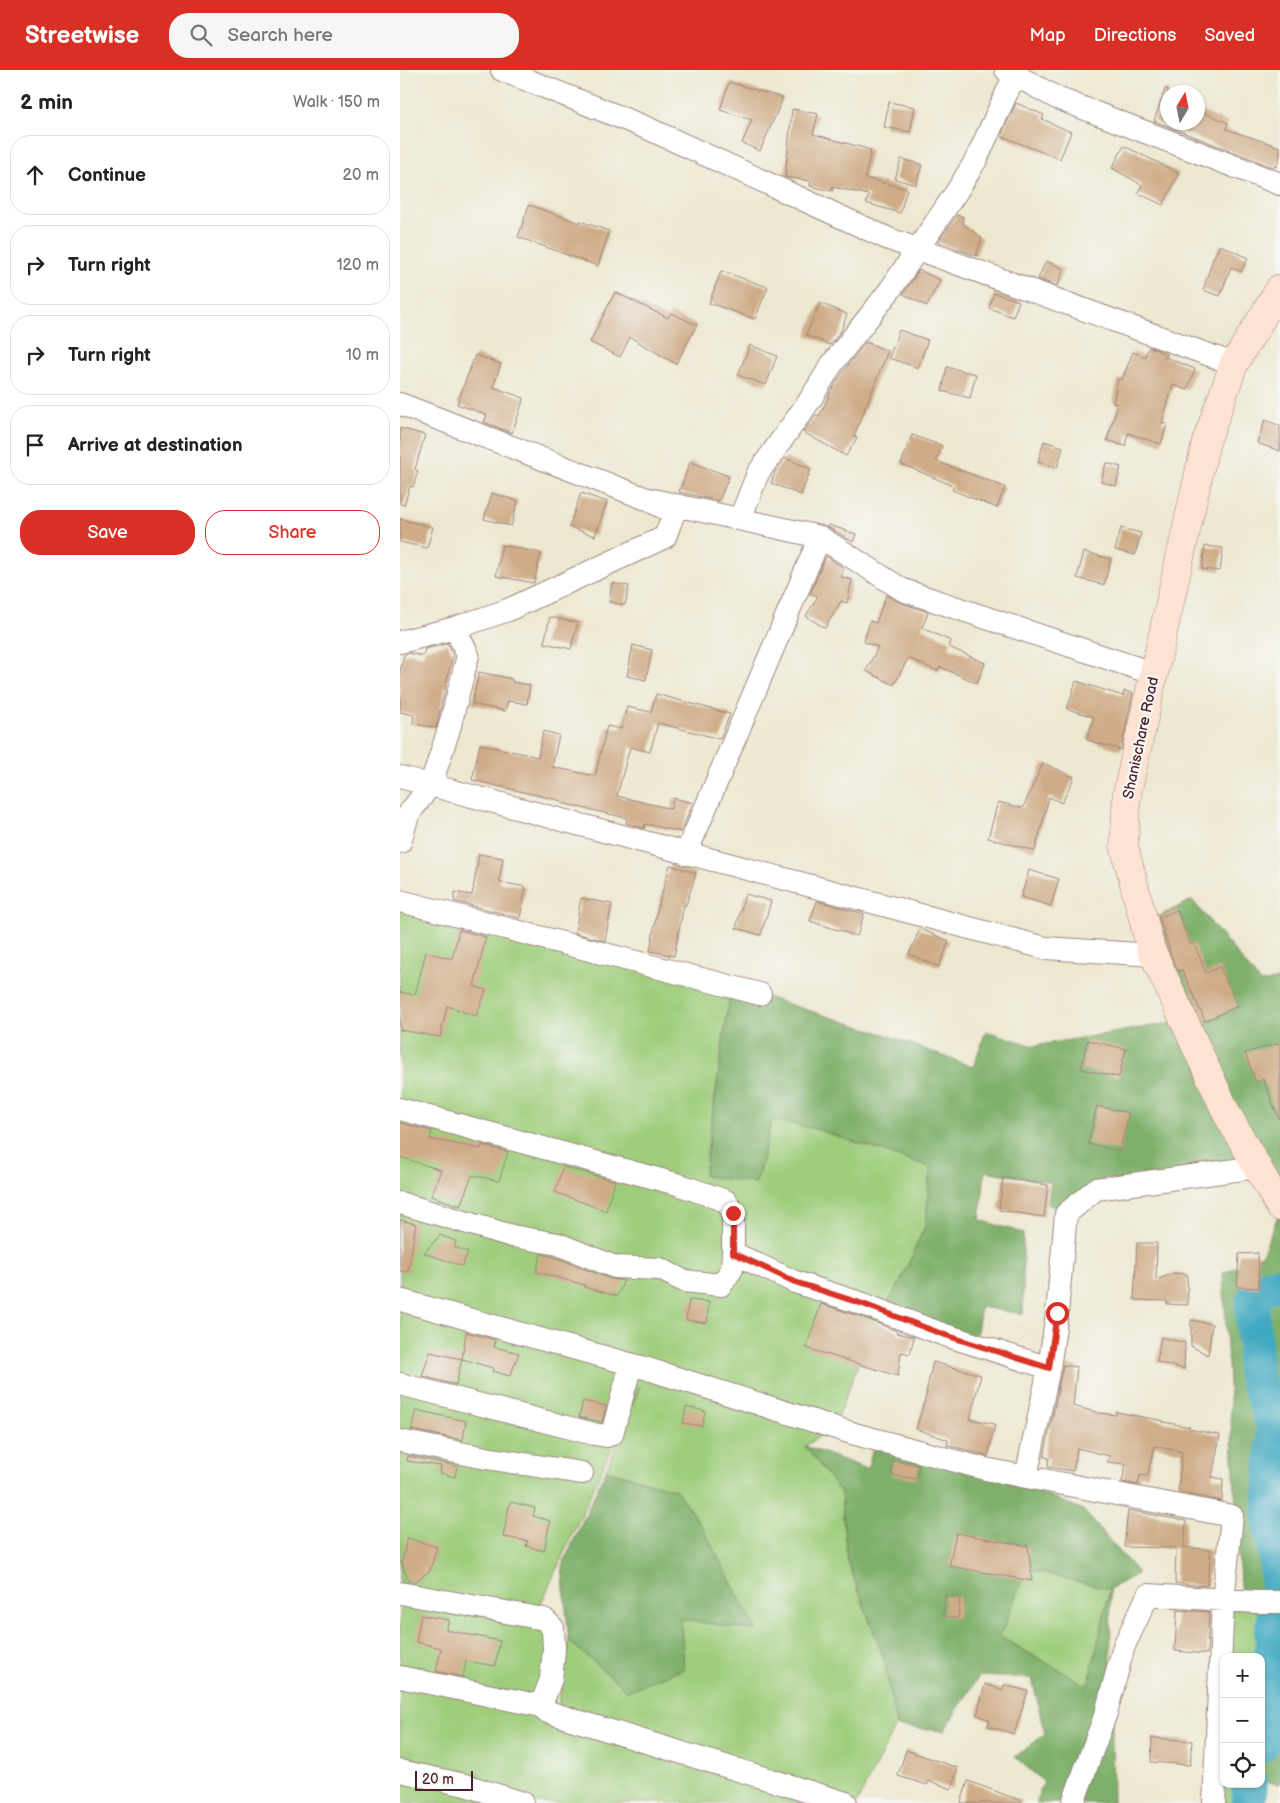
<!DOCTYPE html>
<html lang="en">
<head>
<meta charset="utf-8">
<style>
  body { margin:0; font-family:"Balsamiq Sans",sans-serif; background:#f6f6f6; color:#222 }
  .controls { position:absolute; right:15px; bottom:15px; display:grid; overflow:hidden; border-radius:10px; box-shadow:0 1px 4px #0004 }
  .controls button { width:45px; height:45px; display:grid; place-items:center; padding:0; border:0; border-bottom:1px solid #e0e0e0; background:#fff; color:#222; font:25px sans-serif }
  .compass { position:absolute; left:760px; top:15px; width:45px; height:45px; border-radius:50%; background:#fff; box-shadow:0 1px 4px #0004; rotate:10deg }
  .scale { position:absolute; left:15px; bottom:12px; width:58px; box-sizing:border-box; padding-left:5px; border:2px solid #4a1f2b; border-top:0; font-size:14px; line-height:18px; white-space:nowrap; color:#4a1f2b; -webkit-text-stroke:4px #f6f6f2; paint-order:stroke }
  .stop { position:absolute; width:15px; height:15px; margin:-11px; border:4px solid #d93025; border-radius:50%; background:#fff }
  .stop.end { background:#d93025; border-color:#fff; box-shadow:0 1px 5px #0008 }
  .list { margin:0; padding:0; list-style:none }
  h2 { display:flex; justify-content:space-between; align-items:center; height:65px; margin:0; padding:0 20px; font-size:21px }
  h2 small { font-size:16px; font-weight:400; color:#767676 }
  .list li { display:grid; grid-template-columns:32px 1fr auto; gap:15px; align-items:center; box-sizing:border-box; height:80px; margin:0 10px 10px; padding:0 10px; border:1px solid #e0e0e0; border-radius:20px }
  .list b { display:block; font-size:19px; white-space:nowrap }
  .list em { font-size:16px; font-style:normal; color:#767676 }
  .actions { display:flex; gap:10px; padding:15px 20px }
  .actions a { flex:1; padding:11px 0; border:1px solid #d93025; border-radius:20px; text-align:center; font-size:18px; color:#d93025 }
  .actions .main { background:#d93025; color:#fff }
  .icon { flex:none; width:28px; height:28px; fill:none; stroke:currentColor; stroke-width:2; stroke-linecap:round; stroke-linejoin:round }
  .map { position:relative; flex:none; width:880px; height:1733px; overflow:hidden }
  header { display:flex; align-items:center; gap:30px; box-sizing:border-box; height:70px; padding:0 25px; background:#d93025; color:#fff }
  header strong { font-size:24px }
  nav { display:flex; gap:28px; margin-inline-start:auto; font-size:18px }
  .search { width:350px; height:45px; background:#f6f6f6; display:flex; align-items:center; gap:12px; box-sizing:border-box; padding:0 18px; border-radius:20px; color:#767676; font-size:19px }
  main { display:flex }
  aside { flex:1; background:#fff }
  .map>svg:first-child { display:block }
</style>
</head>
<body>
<header>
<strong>Streetwise</strong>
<div class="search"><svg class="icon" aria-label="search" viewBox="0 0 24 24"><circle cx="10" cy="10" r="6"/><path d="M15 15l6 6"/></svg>Search here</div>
<nav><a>Map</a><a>Directions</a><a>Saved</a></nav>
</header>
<main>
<aside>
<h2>2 min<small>Walk · 150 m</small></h2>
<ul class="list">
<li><svg class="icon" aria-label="ahead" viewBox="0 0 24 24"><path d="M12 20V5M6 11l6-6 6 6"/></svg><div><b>Continue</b></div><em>20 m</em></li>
<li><svg class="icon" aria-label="right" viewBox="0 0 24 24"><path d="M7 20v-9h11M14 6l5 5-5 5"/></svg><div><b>Turn right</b></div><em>120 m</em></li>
<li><svg class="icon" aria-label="right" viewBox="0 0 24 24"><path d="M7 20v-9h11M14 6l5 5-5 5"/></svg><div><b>Turn right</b></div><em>10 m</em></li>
<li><svg class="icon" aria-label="arrive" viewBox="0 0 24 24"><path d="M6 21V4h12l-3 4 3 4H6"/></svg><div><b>Arrive at destination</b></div></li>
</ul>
<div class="actions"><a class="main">Save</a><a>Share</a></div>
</aside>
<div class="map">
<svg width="880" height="1733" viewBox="0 0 880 1733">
  <rect width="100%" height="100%" fill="#f6f6f2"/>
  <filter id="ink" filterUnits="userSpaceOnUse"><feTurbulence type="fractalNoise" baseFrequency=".02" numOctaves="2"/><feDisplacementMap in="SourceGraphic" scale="10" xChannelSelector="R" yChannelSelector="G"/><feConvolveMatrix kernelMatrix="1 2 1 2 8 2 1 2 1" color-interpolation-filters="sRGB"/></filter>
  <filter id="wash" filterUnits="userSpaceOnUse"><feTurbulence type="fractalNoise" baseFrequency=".0096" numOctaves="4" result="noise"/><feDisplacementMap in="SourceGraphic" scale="20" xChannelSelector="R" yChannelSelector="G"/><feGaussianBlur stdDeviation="1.12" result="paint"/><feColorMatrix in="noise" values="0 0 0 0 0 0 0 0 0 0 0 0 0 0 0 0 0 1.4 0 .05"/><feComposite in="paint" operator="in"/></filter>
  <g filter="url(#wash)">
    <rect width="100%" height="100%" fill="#ede8d0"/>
    <path fill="#9fcd7b" stroke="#747653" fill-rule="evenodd" d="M 0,831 L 331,916 L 304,1105 L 356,1113 L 372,1050 L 416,1059 L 530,1097 L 526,1154 L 499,1215 L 476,1248 L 434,1357 L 405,1376 L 441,1423 L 447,1490 L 484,1589 L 496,1656 L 457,1733 L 403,1724 L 401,1733 L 2,1733 L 4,1729 L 0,1728 ZM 240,1316 L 206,1400 L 276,1420 L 357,1561 L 281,1549 L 228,1621 L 169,1571 L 156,1648 L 146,1557 L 132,1553 Z
      M 626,1499 L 710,1519 L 688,1616 L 600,1567 Z
      M 823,1530 L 856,1532 L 874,1636 L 861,1676 L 861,1587 L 824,1587 L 824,1714 L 850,1714 L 848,1733 L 814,1733 Z"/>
    <path fill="#7fb06b" stroke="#64684b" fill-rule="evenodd" d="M 792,830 L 861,913 L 880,909 L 880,1714 L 861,1711 L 861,1676 L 874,1636 L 856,1532 L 841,1531 L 823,1203 L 862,1185 L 878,1146 L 858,1097 L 696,1119 L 666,1144 L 648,1134 L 651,1112 L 585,1101 L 580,1150 L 623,1163 L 623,1244 L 581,1237 L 575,1272 L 476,1248 L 499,1215 L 526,1154 L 530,1097 L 416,1059 L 372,1050 L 356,1113 L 304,1106 L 331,916 L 484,964 L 573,997 L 586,961 L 634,976 L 783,951 L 754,849 Z
      M 405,1376 L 467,1399 L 473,1379 L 585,1399 L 683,1440 L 738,1503 L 710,1519 L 713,1733 L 635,1733 L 644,1712 L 615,1687 L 645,1664 L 632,1608 L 579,1606 L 544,1661 L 496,1656 L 484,1589 L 447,1490 L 441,1423 ZM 626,1499 L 710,1519 L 688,1616 L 600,1567 Z
      M 206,1400 L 276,1420 L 301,1455 L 357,1561 L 281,1549 L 284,1599 L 227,1621 L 169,1571 L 162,1496 Z"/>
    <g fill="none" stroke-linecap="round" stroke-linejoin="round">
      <path stroke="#41a9c1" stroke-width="35" d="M 861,1676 L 874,1636 L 872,1563 L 878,1525 L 876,1488 L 870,1448 L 874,1356 L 854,1302 L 855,1282 L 852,1235 L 859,1218 L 880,1214
        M 848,1733 L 850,1714"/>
    </g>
    <g id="blocks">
      <path fill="#cfac87" d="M 329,12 L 383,28 L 360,81 L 342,73 L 352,50 L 320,40 Z
        M 765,19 L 768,19 L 768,52 L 798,52 L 798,40 L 828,53 L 826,59 L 880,77 L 880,86 L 876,97 L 870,96 L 754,51 Z
        M 489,32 L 515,37 L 510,62 L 484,57 Z
        M 616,33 L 644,45 L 642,49 L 671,62 L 660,89 L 601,66 Z
        M 392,39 L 418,44 L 413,64 L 471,80 L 465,108 L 507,119 L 500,143 L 466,133 L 469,125 L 433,117 L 432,121 L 410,116 L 411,111 L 385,107 Z
        M 724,76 L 779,103 L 763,135 L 738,123 L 742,115 L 712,98 Z
        M 501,89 L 522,95 L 516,115 L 495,109 Z
        M 129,135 L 180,153 L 180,151 L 209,161 L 198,196 L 118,167 Z
        M 557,145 L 563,147 L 563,154 L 582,168 L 576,186 L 538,172 Z
        M 820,175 L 848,188 L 841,202 L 831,197 L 820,226 L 803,220 L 813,189 Z
        M 646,191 L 664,199 L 657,216 L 638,209 Z
        M 519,200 L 540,210 L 527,236 L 503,224 Z
        M 321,201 L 368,217 L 355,249 L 309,233 Z
        M 215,222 L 268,248 L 271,243 L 297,255 L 276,294 L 230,267 L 220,287 L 190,272 Z
        M 594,223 L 619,231 L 613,247 L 589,238 Z
        M 420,233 L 447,244 L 441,261 L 430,275 L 406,265 Z
        M 499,260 L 528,270 L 518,298 L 489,288 Z
        M 466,272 L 488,281 L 454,366 L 457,368 L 446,386 L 403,362 L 416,345 L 419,347 L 431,321 L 443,302 Z
        M 350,275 L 377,286 L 366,315 L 338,305 Z
        M 749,277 L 767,284 L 765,287 L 795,299 L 787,320 L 773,315 L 762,353 L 767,354 L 761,374 L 728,363 L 725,376 L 707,370 L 718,334 L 713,333 L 718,309 L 722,310 L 733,282 L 745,287 Z
        M 75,285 L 101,294 L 93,317 L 124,328 L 112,363 L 84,352 L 87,345 L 57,334 Z
        M 547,297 L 576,304 L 570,328 L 542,321 Z
        M 865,350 L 880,356 L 880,381 L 857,373 Z
        M 0,358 L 25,365 L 15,399 L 18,401 L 13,417 L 10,416 L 4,435 L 0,434 Z
        M 512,365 L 542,376 L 536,391 L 605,417 L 597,438 L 552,420 L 554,416 L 501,394 Z
        M 644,371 L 663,377 L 657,398 L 638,392 Z
        M 385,388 L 411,399 L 401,425 L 371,413 L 375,402 Z
        M 290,392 L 329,406 L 319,431 L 279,422 Z
        M 706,393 L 721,397 L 716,416 L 701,412 Z
        M 92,423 L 118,431 L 111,456 L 84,449 Z
        M 181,423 L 207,432 L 195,466 L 169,457 Z
        M 0,449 L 33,457 L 27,478 L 0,472 Z
        M 429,455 L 456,464 L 453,472 L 428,457 Z
        M 721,458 L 741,463 L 735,485 L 715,480 Z
        M 102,475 L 141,483 L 134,513 L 96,506 Z
        M 805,476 L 823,478 L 820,501 L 802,499 Z
        M 684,482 L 711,489 L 704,515 L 677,508 Z
        M 426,486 L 444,498 L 441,507 L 452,510 L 447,533 L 441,531 L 425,558 L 406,546 L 418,526 L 410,524 Z
        M 212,513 L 229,516 L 225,535 L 209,532 Z
        M 486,525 L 499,532 L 528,542 L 522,558 L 551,571 L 549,577 L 585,593 L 577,613 L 540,597 L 538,601 L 508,588 L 494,615 L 466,601 L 478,577 L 464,572 L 470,551 L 476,553 Z
        M 150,547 L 178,553 L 171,579 L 144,573 Z
        M 46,574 L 48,574 L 53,585 L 36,658 L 13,654 L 14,645 L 0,642 L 0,601 L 4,585 L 9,583 L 23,586 L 25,579 Z
        M 233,575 L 252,580 L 246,610 L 227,606 Z
        M 79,602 L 112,609 L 112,612 L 130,615 L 127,634 L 108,631 L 105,641 L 72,634 Z
        M 676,611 L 723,626 L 724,621 L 733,623 L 721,680 L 687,670 L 694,647 L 667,639 Z
        M 256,624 L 330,644 L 320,669 L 258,653 L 250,682 L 230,677 L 217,726 L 271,739 L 273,728 L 293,733 L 281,762 L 245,754 L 244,758 L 242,758 L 226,753 L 227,748 L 161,733 L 162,731 L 72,710 L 80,674 L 138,687 L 143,661 L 159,665 L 152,697 L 195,706 L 207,656 L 221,659 L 227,637 L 251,642 Z
        M 643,693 L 674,707 L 662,733 L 649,727 L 635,781 L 588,768 L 598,732 L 623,738 Z
        M 79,784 L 103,788 L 99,812 L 126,817 L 120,848 L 54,831 L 55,822 L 72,825 Z
        M 270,795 L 296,803 L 286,835 L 284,835 L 274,886 L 250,881 L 258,837 Z
        M 629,800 L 659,809 L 651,836 L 621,827 Z
        M 345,824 L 371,831 L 361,865 L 336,858 Z
        M 181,828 L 212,834 L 205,871 L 175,863 Z
        M 417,831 L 464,844 L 457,866 L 410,851 Z
        M 777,840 L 791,875 L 794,873 L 806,903 L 820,897 L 838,936 L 805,951 L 782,900 L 778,901 L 770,883 L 759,847 Z
        M 520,859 L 549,871 L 539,897 L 509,884 Z
        M 59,860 L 86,867 L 74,916 L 86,920 L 76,946 L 47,936 L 40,967 L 0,960 L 0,922 L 15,925 L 26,882 L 52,889 Z
        M 687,970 L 726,979 L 719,1007 L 681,999 Z
        M 880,973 L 880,1049 L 879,1049 L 863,1009 L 856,1012 L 845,983 Z
        M 697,1036 L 729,1043 L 720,1081 L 688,1074 Z
        M 0,1053 L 32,1061 L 30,1069 L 81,1079 L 82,1075 L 108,1082 L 99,1111 L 72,1105 L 60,1136 L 31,1126 L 41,1100 L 0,1087 Z
        M 163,1097 L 215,1111 L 206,1141 L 155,1122 Z
        M 603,1108 L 648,1115 L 644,1147 L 599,1140 Z
        M 0,1150 L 16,1154 L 8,1202 L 0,1201 Z
        M 40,1165 L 56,1171 L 54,1177 L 68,1182 L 62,1196 L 24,1183 Z
        M 737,1173 L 757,1173 L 756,1210 L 774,1203 L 787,1204 L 788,1235 L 767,1234 L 767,1231 L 734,1230 Z
        M 858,1183 L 859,1218 L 837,1217 L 839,1184 Z
        M 141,1184 L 154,1187 L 210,1209 L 224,1211 L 217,1226 L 184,1217 L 185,1215 L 136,1202 Z
        M 289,1230 L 309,1232 L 307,1253 L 286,1250 Z
        M 421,1234 L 459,1246 L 497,1261 L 497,1263 L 514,1267 L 510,1284 L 501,1282 L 498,1306 L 406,1278 Z
        M 791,1250 L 812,1254 L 808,1285 L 791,1276 Z
        M 66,1262 L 95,1270 L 94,1277 L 119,1283 L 110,1306 L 92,1301 L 93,1298 L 62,1289 Z
        M 761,1267 L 785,1273 L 784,1299 L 757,1292 Z
        M 30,1282 L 62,1289 L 56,1315 L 22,1306 Z
        M 533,1292 L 581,1305 L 570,1349 L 595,1354 L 588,1386 L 547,1375 L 548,1370 L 516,1359 L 527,1323 L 526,1323 Z
        M 663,1295 L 677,1297 L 673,1336 L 699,1343 L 716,1345 L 716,1342 L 764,1351 L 763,1352 L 790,1357 L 789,1359 L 820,1365 L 812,1407 L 823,1409 L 822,1431 L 778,1422 L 782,1382 L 755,1376 L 747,1406 L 740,1405 L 738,1415 L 722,1412 L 726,1394 L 707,1392 L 710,1386 L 677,1378 L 673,1401 L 648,1397 L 649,1388 L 644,1387 Z
        M 183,1331 L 206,1336 L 202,1352 L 179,1347 Z
        M 286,1337 L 305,1341 L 302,1356 L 283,1353 Z
        M 16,1340 L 66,1351 L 63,1370 L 11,1360 Z
        M 8,1386 L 57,1396 L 55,1407 L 40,1403 L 41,1396 L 7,1391 Z
        M 493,1391 L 519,1395 L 517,1409 L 491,1405 Z
        M 110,1432 L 135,1438 L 133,1446 L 150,1451 L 144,1481 L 126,1476 L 128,1471 L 103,1467 Z
        M 728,1440 L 786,1451 L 784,1477 L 811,1480 L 807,1516 L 775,1513 L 776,1478 L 724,1477 Z
        M 556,1463 L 628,1476 L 632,1511 L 549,1496 Z
        M 7,1468 L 37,1477 L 30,1501 L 14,1512 L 8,1511 L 2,1492 Z
        M 545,1526 L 560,1527 L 558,1548 L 543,1546 Z
        M 777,1540 L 809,1542 L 807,1584 L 775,1581 Z
        M 21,1545 L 49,1550 L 46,1560 L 100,1571 L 95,1596 L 66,1591 L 63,1607 L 36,1601 L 41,1578 L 16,1572 Z
        M 585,1614 L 603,1620 L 604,1615 L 628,1621 L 614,1664 L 588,1656 L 590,1650 L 577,1645 Z
        M 752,1668 L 792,1671 L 790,1695 L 751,1692 Z
        M 506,1680 L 558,1698 L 552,1719 L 528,1711 L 527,1715 L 498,1706 Z
        M 568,1711 L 622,1731 L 622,1733 L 561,1733 Z"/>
    </g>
  </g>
  <g filter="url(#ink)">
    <use href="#blocks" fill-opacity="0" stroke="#9c847e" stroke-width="1"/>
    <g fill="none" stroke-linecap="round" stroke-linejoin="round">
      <defs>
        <path id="street" d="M 102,0 L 247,58 L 489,169 L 834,294
          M 606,0 L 657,28 L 880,114
          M 0,334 L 244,428 L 420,467 L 503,520 L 755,604
          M 340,449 L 358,403 L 410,330 L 432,294 L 490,220 L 557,121 L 576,90 L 617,0
          M 0,572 L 55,558 L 108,540 L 265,467 L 274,443 L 254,433
          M 0,707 L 645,878 L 754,885
          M 0,772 L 8,745 L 31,714 L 49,659 L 68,585 L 55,558
          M 286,784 L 420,467
          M 0,831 L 360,924
          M 0,1039 L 280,1115 L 326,1131 L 333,1143 L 333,1183 L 332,1199 L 321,1215 L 284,1211 L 260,1199 L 215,1197 L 158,1174 L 112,1166 L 0,1133
          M 333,1183 L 395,1212 L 463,1234 L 542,1264 L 649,1298
          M 0,1230 L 248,1299 L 455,1364 L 585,1399 L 832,1446 L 823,1530 L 814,1733
          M 0,1314 L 194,1364 L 206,1366 L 212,1364 L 231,1294
          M 0,1371 L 86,1388 L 182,1403
          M 626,1407 L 649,1298 L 657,1243 L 666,1144 L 696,1119 L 858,1097
          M 0,1523 L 144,1549 L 153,1558 L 154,1580 L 151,1609 L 141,1636 L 145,1641 L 446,1733
          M 0,1607 L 141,1636
          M 0,1701 L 65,1715 L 123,1733
          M 673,1733 L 706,1643 L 724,1576 L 748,1525 L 856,1532 L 880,1532"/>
        <path id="secondary" d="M 880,218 L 834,294 L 806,372 L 727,723 L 724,776 L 751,879 L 827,1044 L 880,1137"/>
      </defs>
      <use href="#street" stroke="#9c847e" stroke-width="24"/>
      <use href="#secondary" stroke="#9c847e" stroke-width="29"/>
      <use href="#street" stroke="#fff" stroke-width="22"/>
      <use href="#secondary" stroke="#fee3d2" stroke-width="28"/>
    </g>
  </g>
  <g fill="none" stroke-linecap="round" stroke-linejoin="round" filter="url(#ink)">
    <path stroke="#d93025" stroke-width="6" d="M 333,1143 L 333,1183 L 395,1212 L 463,1234 L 542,1264 L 649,1298 L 657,1243"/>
  </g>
  <g text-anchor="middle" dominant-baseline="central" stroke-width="4.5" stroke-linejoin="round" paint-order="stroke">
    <g font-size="15" fill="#4a1f2b" stroke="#f6f6f2">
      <text transform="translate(741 668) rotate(-78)">Shanischare Road</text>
    </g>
  </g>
</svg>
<div class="controls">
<button>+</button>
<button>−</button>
<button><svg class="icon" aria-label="locate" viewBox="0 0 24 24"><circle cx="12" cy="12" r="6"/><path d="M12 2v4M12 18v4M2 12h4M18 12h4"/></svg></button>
</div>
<svg class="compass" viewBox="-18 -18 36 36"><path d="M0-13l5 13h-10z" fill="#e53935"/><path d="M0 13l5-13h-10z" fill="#767676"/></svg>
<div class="scale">20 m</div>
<div class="stop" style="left:657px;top:1243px"></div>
<div class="stop end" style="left:333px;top:1143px"></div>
</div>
</main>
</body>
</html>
